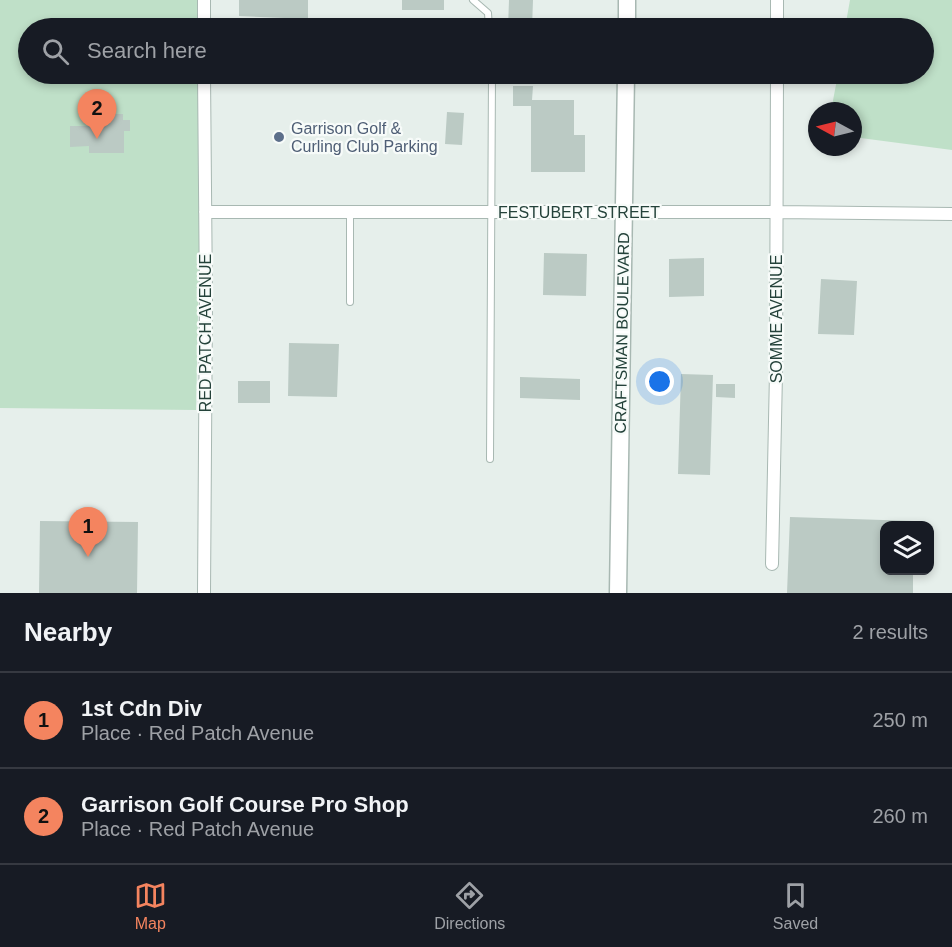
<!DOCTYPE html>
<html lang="en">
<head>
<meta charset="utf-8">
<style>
  body { margin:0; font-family:Helvetica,sans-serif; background:#242831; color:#f1f3f6 }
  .controls { position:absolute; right:18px; bottom:18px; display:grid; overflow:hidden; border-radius:12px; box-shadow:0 3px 9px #0003 }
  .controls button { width:54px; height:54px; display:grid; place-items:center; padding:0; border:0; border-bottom:2px solid #363941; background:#171b24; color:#f1f3f6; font:30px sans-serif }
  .compass { position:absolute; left:808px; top:102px; width:54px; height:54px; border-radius:50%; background:#171b24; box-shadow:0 3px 9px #0003; rotate:277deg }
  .you { position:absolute; left:660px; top:382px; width:21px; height:21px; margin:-15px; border:4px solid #fff; border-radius:50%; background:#1a73e8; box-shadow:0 0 0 9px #1a73e833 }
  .badge { display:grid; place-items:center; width:39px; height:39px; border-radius:50%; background:#f4845f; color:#111; font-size:20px; font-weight:700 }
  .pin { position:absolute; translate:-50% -50px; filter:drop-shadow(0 2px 3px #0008) }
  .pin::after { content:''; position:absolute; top:32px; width:21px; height:18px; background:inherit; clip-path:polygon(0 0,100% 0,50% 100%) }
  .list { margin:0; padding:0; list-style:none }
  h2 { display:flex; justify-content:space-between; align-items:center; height:78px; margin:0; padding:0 24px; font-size:26px }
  h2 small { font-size:20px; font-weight:400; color:#9ea1a6 }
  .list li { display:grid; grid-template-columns:39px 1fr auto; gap:18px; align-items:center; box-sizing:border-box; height:96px; padding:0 24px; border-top:2px solid #363941 }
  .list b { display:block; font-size:22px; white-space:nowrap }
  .list p { margin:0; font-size:20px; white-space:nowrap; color:#9ea1a6 }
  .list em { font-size:20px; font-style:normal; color:#9ea1a6 }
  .icon { flex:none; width:33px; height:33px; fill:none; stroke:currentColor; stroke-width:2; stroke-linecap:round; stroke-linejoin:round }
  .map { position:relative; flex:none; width:952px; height:593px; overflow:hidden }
  .search { position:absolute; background:#171b24; box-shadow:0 3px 9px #0003; left:18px; right:18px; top:18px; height:66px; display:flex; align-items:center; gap:15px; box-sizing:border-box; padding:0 21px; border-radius:33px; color:#9ea1a6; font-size:22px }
  .sheet { height:270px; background:#171b24 }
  nav { display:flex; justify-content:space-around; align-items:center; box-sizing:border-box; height:84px; border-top:2px solid #363941; background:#171b24; font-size:16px; color:#9ea1a6 }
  nav a { display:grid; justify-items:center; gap:3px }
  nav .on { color:#f4845f }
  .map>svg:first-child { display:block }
</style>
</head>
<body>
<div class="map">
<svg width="952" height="593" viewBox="0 0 952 593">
  <rect width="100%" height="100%" fill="#e6efeb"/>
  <path fill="#bfe0c8" d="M 0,0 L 205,0 L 204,28 L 28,28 L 28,74 L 203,74 L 196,410 L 0,408 Z
    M 850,0 L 952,0 L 952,150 L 853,137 L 853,111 L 831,111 L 838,74 L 924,74 L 924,28 L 845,28 Z"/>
  <path fill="#bbcac4" d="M 239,0 L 308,0 L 308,19 L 239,16 Z
    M 402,0 L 444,0 L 444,10 L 402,10 Z
    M 509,0 L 533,0 L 532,28 L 508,28 Z
    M 513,86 L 533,86 L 532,100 L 574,100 L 574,135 L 585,135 L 585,172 L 531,172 L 531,106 L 513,106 Z
    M 447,112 L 464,113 L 462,145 L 445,144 Z
    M 89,114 L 123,114 L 123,120 L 130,120 L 130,131 L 124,131 L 124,153 L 89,153 L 89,146 L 70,147 L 70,126 L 88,126 Z
    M 544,253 L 587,254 L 586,296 L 543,295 Z
    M 704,258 L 704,296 L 669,297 L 669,259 Z
    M 821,279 L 857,281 L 854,335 L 818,334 Z
    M 289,343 L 339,344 L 337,397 L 288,396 Z
    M 681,374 L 713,375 L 710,475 L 678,474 Z
    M 520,377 L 580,379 L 580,400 L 520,398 Z
    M 238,381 L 270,381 L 270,403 L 238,403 Z
    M 716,384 L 735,384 L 735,398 L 716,397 Z
    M 790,517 L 914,521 L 914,526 L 884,526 L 884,570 L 913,570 L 913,593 L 787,593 Z
    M 40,521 L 138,522 L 137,593 L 39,593 Z"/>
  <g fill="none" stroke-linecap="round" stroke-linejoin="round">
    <defs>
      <path id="service" d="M 473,0 L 488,13 L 489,28
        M 350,302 L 350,212
        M 490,459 L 492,74"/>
      <path id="minor" d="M 204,0 L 204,28
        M 777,28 L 777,0
        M 205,212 L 777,212 L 952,214
        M 772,564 L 776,373 L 777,74
        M 204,593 L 206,301 L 204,74"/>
      <path id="tertiary" d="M 627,28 L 627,0
        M 618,593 L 626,74"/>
    </defs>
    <use href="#service" stroke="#a8b8b2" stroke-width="8"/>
    <use href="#minor" stroke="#a8b8b2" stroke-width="14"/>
    <use href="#tertiary" stroke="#a8b8b2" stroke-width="19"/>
    <use href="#service" stroke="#fff" stroke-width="6"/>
    <use href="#minor" stroke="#fff" stroke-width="12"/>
    <use href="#tertiary" stroke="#fff" stroke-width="16"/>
  </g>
  <circle fill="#5c6f8a" stroke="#f7fbf9" stroke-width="2" cx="279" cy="137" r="6"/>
  <g text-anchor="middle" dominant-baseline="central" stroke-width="4.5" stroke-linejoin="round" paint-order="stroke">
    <g font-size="16" fill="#4e5e75" stroke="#f7fbf9" text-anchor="start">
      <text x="291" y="128">Garrison Golf &amp;<tspan x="291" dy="18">Curling Club Parking</tspan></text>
    </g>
    <g font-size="16" fill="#24423a" stroke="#f7fbf9">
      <text x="579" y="212">FESTUBERT STREET</text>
      <text transform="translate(776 319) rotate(-90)">SOMME AVENUE</text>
      <text transform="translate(205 333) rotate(-90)">RED PATCH AVENUE</text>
      <text transform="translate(622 333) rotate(-89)">CRAFTSMAN BOULEVARD</text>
    </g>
  </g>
</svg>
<div class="controls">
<button><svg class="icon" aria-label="layers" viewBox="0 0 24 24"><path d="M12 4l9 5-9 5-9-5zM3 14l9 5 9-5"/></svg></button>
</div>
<svg class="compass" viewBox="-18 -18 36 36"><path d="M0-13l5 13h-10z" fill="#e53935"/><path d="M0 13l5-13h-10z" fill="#9ea1a6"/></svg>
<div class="you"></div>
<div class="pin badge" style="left:88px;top:557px">1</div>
<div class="pin badge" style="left:97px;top:139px">2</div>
<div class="search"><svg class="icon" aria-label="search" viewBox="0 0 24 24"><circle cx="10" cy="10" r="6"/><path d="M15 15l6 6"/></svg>Search here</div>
</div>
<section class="sheet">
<h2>Nearby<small>2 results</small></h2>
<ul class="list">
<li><span class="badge">1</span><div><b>1st Cdn Div</b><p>Place · Red Patch Avenue</p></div><em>250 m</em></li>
<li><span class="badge">2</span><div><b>Garrison Golf Course Pro Shop</b><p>Place · Red Patch Avenue</p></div><em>260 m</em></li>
</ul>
</section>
<nav>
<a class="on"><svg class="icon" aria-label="map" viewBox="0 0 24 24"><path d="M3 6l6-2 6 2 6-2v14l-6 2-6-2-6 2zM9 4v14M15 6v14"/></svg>Map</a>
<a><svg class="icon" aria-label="directions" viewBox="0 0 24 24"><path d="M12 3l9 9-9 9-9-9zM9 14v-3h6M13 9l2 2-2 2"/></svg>Directions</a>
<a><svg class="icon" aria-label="saved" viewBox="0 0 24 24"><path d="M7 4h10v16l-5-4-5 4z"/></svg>Saved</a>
</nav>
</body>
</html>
